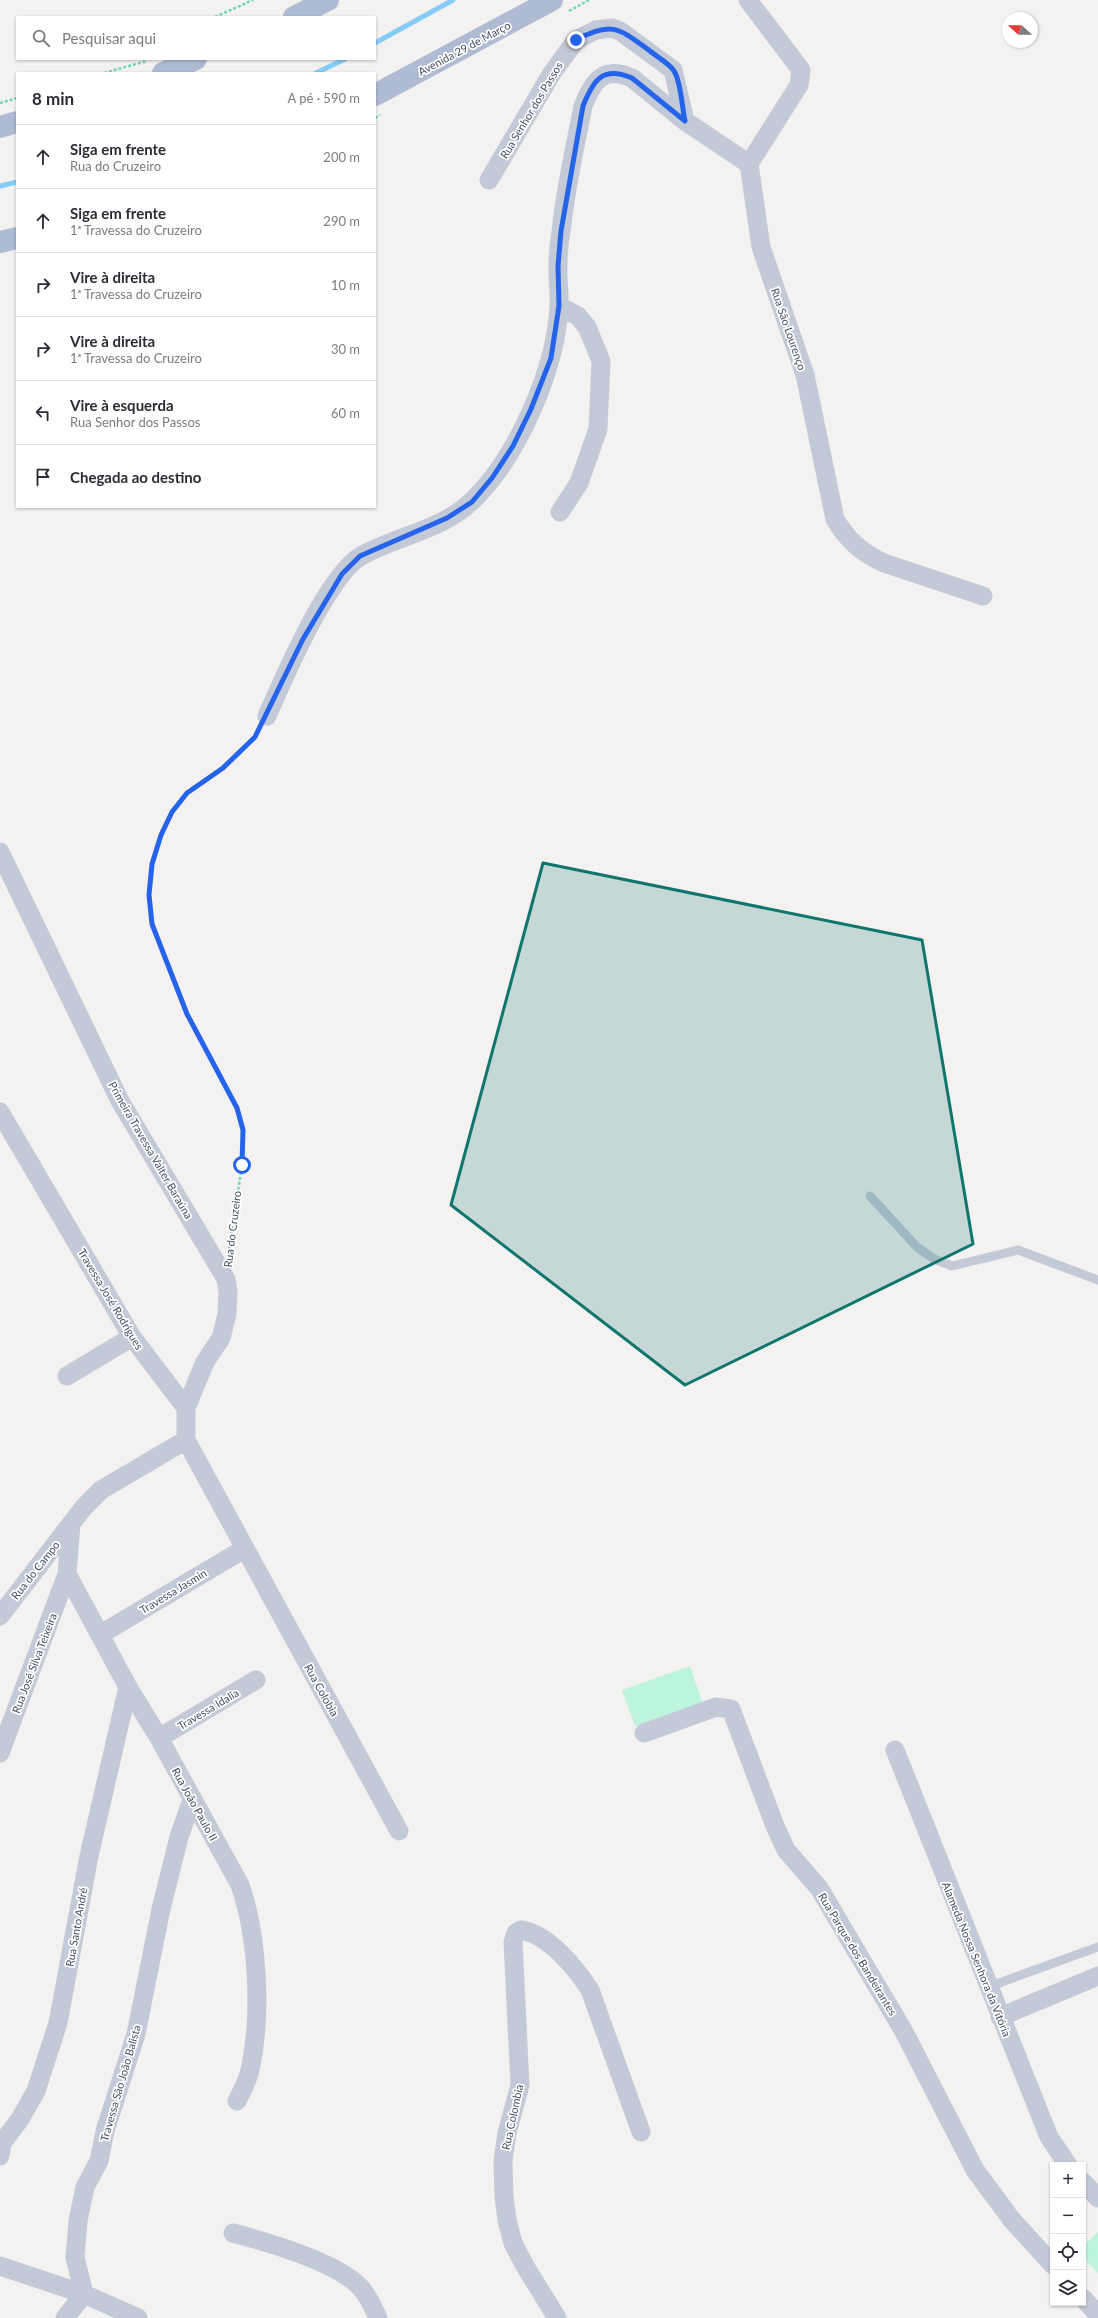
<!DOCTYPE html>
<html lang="pt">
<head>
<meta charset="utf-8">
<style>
  body { margin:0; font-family:Lato,sans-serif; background:#f7f7f7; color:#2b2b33 }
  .controls { position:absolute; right:12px; bottom:12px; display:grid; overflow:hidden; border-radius:0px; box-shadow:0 1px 3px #0004 }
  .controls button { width:36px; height:36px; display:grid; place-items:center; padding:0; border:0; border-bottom:1px solid #e1e1e2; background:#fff; color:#2b2b33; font:20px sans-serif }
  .compass { position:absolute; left:1002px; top:12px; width:36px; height:36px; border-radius:50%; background:#fff; box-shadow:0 1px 3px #0004; rotate:291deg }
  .stop { position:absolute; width:12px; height:12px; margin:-9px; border:3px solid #2563eb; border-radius:50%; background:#fff }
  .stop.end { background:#2563eb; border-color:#fff; box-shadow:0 1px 4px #0008 }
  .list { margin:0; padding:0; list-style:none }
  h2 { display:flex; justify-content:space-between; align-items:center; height:52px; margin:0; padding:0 16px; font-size:17px }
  h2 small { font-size:13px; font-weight:400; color:#7c7c81 }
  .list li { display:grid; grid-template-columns:26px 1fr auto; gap:12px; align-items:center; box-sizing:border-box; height:64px; padding:0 16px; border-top:1px solid #e1e1e2 }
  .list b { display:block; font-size:15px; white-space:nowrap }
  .list p { margin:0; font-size:13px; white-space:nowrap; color:#7c7c81 }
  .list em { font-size:13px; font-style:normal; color:#7c7c81 }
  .icon { flex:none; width:22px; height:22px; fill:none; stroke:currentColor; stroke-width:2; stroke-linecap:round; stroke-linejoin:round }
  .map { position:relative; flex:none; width:1098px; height:2318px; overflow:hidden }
  .search { position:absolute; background:#fff; box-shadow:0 1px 3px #0004; left:16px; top:16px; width:360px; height:44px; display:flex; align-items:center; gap:10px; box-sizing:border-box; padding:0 14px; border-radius:0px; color:#7c7c81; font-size:15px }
  .panel { position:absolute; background:#fff; box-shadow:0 1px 3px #0004; left:16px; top:72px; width:360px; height:436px; border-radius:0px }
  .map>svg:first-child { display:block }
</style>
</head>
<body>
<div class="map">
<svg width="1098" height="2318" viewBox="0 0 1098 2318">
  <rect width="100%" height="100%" fill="#f4f1f1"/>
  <path fill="#bcf5db" d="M 690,1666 L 702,1702 L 635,1726 L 622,1690 Z
    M 1098,2232 L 1098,2273 L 1083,2257 L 1083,2246 Z"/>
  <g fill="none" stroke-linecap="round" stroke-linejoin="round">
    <path stroke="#84ccf6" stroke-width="5" d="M 375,43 L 453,0
      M 316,73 L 345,59
      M 0,186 L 17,182"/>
    <path stroke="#6fd7b4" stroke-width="2.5" stroke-dasharray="3 2" stroke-linecap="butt" d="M 569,11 L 589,0
      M 215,17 L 253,0
      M 104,73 L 147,61
      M 0,103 L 17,98
      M 375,118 L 380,115
      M 229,1249 L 242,1165 L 243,1130 L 237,1108 L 187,1014 L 152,924 L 149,895 L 152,864 L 161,835 L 172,812 L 187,793 L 238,755 L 259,730"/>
    <path stroke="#c3cad7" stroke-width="9" d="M 870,1196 L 917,1247 L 934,1259 L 952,1266 L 1018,1250 L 1098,1280
      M 988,1987 L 1098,1947"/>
    <path stroke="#c3cad7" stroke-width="19" d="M 748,0 L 801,70 L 799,85 L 749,164 L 761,247 L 805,375 L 835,519 C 847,540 862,553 884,563 L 983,596
      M 489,180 L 552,73 L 576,40 L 596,30 L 612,28 L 620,31 L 673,70 L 685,121
      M 559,306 L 578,316 L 587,327 L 601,361 L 598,429 L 579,483 L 560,512
      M 267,716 C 284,678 327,576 361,556 C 396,536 443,530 473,500 C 518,456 556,369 559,306 C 560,292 557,279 558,265 C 558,254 559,243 561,232 C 565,190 575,148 583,106 C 593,81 603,65 632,78 L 685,121 L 749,164
      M 0,852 L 120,1101 L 226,1279 L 228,1292 L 227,1314 L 221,1338 L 205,1362 L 186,1408
      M 0,1112 L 132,1337 L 186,1408 L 186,1440 L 399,1831
      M 67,1376 L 132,1337
      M 71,1524 L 67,1574 L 128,1687 L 159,1738 L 240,1885 C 258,1936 262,2016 250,2070 C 248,2080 242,2091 237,2101
      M 0,1616 L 84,1507 L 101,1490 L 186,1440
      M 101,1634 L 244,1549
      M 644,1733 L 716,1707 L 731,1709 L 775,1826 L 786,1850 L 819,1888 L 903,2030 L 975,2170 L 1012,2220 L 1053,2265
      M 159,1738 L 256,1680
      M 895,1750 L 1049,2137 L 1068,2165
      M 0,1753 L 67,1574
      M 1000,2017 L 1098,1976
      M 0,2156 L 2,2143 L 20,2119 L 36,2091 L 58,2023 L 89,1856 L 128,1687
      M 1083,2182 L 1098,2198
      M 233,2233 C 267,2242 338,2262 361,2288 C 368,2296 374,2309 378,2318
      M 0,2266 L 84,2294 L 138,2318
      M 84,2294 L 75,2257 L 78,2221 L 85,2187 L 99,2161 L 105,2131 L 136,2034 L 161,1909 L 179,1837 L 192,1800
      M 1083,2298 L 1098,2315
      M 65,2318 L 84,2294
      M 557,2318 L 525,2266 L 513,2243 L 507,2220 L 504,2197 L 503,2161 L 507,2133 L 520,2085 L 513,1942 L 516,1933 L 521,1930 C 548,1934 576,1968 590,1990 L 641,2132"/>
    <path stroke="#aebbd2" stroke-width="22" d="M 294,17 L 328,0
      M 163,73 L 196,59
      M 375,95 L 552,0
      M 0,127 L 17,122
      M 0,242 L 17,238"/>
  </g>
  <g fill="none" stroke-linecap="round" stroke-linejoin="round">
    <path stroke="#2563eb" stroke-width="5" d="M 242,1165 L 243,1130 L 237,1108 L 187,1014 L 152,924 L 149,895 L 152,864 L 161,835 L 172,812 L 187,793 L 223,768 L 255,737 L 303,639 L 342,574 L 360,556 L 447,518 L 472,502 L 492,478 L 513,446 L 531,409 L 551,358 L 559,306 L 558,266 L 561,231 L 583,106 C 593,81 602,65 632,78 L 685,121 C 682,108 681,81 674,71 C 669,63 657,57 650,51 C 620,29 612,20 576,40"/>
  </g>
  <path fill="#0f766e" fill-opacity="0.2" stroke="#0f766e" stroke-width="3" stroke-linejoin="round" d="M 543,863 L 922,940 L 973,1244 L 685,1385 L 451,1205 Z"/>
  <g text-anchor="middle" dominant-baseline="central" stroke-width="3.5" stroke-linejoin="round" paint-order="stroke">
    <g font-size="11" fill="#465061" stroke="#fff">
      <text transform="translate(464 48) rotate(-28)">Avenida 29 de Março</text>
      <text transform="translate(531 110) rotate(-59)">Rua Senhor dos Passos</text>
      <text transform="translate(789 329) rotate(71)">Rua São Lourenço</text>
      <text transform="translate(151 1150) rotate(60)">Primeira Travessa Valter Baraúna</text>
      <text transform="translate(232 1229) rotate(-83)">Rua do Cruzeiro</text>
      <text transform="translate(111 1299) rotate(59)">Travessa José Rodrigues</text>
      <text transform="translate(35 1570) rotate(-52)">Rua do Campo</text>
      <text transform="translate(173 1591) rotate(-31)">Travessa Jasmin</text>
      <text transform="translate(34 1663) rotate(-69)">Rua José Silva Teixeira</text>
      <text transform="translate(322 1690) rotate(61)">Rua Colobia</text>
      <text transform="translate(208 1709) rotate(-31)">Travessa Idalia</text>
      <text transform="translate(195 1804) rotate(61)">Rua João Paulo II</text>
      <text transform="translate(76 1927) rotate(-80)">Rua Santo André</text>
      <text transform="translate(858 1954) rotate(59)">Rua Parque dos Bandeirantes</text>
      <text transform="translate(977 1959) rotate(68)">Alameda Nossa Senhora da Vitória</text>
      <text transform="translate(120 2083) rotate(-74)">Travessa São João Balista</text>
      <text transform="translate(512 2117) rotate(-78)">Rua Colombia</text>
    </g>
  </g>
</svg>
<div class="controls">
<button>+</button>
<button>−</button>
<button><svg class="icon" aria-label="locate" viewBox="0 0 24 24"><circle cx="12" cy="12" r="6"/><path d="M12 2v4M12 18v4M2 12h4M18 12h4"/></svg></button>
<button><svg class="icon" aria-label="layers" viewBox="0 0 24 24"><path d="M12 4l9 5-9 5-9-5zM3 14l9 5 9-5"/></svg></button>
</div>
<svg class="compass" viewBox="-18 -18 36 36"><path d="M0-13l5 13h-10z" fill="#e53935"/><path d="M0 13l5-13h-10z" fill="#7c7c81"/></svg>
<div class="stop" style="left:242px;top:1165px"></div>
<div class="stop end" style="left:576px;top:40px"></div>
<div class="search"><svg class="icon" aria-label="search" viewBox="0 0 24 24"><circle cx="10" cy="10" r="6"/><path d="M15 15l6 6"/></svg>Pesquisar aqui</div>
<section class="panel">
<h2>8 min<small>A pé · 590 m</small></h2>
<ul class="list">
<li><svg class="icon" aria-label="ahead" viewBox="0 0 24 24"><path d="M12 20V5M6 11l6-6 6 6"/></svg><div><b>Siga em frente</b><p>Rua do Cruzeiro</p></div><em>200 m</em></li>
<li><svg class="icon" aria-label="ahead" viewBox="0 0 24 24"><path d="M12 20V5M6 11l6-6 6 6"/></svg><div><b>Siga em frente</b><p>1ᵃ Travessa do Cruzeiro</p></div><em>290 m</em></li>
<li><svg class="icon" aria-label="right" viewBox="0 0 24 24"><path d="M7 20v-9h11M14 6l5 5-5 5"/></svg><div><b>Vire à direita</b><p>1ᵃ Travessa do Cruzeiro</p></div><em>10 m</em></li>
<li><svg class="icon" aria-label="right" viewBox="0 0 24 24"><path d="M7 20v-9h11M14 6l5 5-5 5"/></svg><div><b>Vire à direita</b><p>1ᵃ Travessa do Cruzeiro</p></div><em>30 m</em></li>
<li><svg class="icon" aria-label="left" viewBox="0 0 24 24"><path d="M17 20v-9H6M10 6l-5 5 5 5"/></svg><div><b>Vire à esquerda</b><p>Rua Senhor dos Passos</p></div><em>60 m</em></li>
<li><svg class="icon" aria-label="arrive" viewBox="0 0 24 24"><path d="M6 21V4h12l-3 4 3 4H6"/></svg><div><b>Chegada ao destino</b></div></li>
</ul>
</section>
</div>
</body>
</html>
